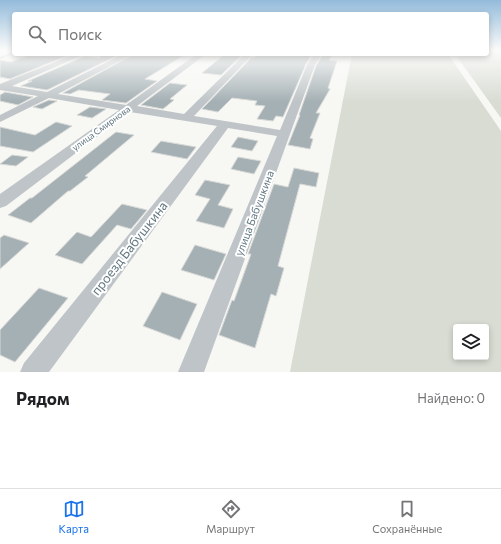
<!DOCTYPE html>
<html lang="ru">
<head>
<meta charset="utf-8">
<style>
  body { margin:0; font-family:Commissioner,sans-serif; background:#f2f2f2; color:#202124 }
  .controls { position:absolute; right:12px; bottom:12px; display:grid; overflow:hidden; border-radius:4px; box-shadow:0 2px 6px #0003 }
  .controls button { width:36px; height:36px; display:grid; place-items:center; padding:0; border:0; border-bottom:1px solid #e0e0e0; background:#fff; color:#202124; font:20px sans-serif }
  .list { margin:0; padding:0; list-style:none }
  h2 { display:flex; justify-content:space-between; align-items:center; height:52px; margin:0; padding:0 16px; font-size:17px }
  h2 small { font-size:13px; font-weight:400; color:#757577 }
  .icon { flex:none; width:22px; height:22px; fill:none; stroke:currentColor; stroke-width:2; stroke-linecap:round; stroke-linejoin:round }
  .map { position:relative; flex:none; width:501px; height:372px; overflow:hidden }
  .search { position:absolute; background:#fff; box-shadow:0 2px 6px #0003; left:12px; right:12px; top:12px; height:44px; display:flex; align-items:center; gap:10px; box-sizing:border-box; padding:0 14px; border-radius:4px; color:#757577; font-size:15px }
  .sheet { height:116px; background:#fff }
  nav { display:flex; justify-content:space-around; align-items:center; box-sizing:border-box; height:56px; border-top:1px solid #e0e0e0; background:#fff; font-size:11px; color:#757577 }
  nav a { display:grid; justify-items:center; gap:2px }
  nav .on { color:#1a73e8 }
  .map>svg:first-child { display:block }
</style>
</head>
<body>
<div class="map">
<svg width="501" height="372" viewBox="0 0 501 372">
  <rect width="100%" height="100%" fill="#f7f7f4"/>
  <path fill="#d8dcd3" fill-rule="evenodd" d="M 487,50 L 501,50 L 501,118 L 455,54 L 487,54 Z
    M 352,54 L 448,54 L 501,131 L 501,372 L 290,372 ZM 456,327 L 486,327 L 486,357 L 456,357 Z"/>
  <path fill="#a4b0b4" stroke="#d9d9d7" d="M 31,54 L 71,54 L 10,79 L 0,77 L 0,60 L 11,62 Z
    M 100,54 L 120,54 L 47,90 L 21,86 L 32,81 L 28,81 L 85,56 L 100,58 Z
    M 134,54 L 186,54 L 145,79 L 157,81 L 126,103 L 102,100 L 110,94 L 79,90 L 70,94 L 63,93 Z
    M 225,54 L 241,56 L 221,75 L 202,73 Z
    M 258,54 L 312,54 L 306,64 L 283,117 L 276,116 L 273,121 L 257,119 L 265,106 L 255,105 L 257,101 L 232,98 L 218,112 L 202,109 L 252,57 L 254,58 Z
    M 323,54 L 333,54 L 329,60 L 337,61 L 328,88 L 330,89 L 316,113 L 320,113 L 310,138 L 313,139 L 310,149 L 288,145 L 300,115 L 299,115 L 316,66 Z
    M 170,83 L 187,85 L 170,99 L 174,100 L 163,109 L 141,105 Z
    M 5,92 L 33,97 L 18,105 L 0,101 L 0,95 Z
    M 49,100 L 57,101 L 42,109 L 33,107 Z
    M 90,107 L 106,109 L 92,118 L 77,115 Z
    M 56,122 L 72,126 L 33,152 L 0,146 L 0,127 L 35,135 Z
    M 116,132 L 134,135 L 85,176 L 88,177 L 70,191 L 68,191 L 31,223 L 8,215 L 30,198 L 32,198 Z
    M 238,137 L 258,141 L 252,151 L 231,147 Z
    M 161,141 L 196,147 L 187,159 L 151,152 Z
    M 12,155 L 28,157 L 16,166 L 0,164 Z
    M 238,157 L 261,161 L 254,174 L 231,169 Z
    M 294,168 L 319,173 L 316,187 L 300,184 L 278,266 L 284,268 L 276,296 L 271,294 L 255,348 L 219,335 L 232,300 L 234,301 L 251,254 L 248,254 L 274,184 L 288,187 Z
    M 205,180 L 230,185 L 218,205 L 233,209 L 224,228 L 196,221 L 210,199 L 195,195 Z
    M 122,204 L 147,210 L 131,229 L 117,225 L 82,264 L 55,255 L 77,232 L 91,237 Z
    M 4,235 L 29,243 L 0,269 L 0,238 Z
    M 195,245 L 226,254 L 214,280 L 181,270 Z
    M 39,288 L 68,298 L 15,362 L 0,355 L 0,330 Z
    M 162,292 L 197,304 L 180,340 L 143,326 Z"/>
  <g fill="none" stroke-linecap="round" stroke-linejoin="round">
    <path fill="#bec4c7" fill-rule="evenodd" d="M 13,52 L 14,52 L 14,54 L 0,59 L 0,57 Z"/>
    <path fill="#bec4c7" fill-rule="evenodd" d="M 75,54 L 85,54 L 12,86 L 47,92 L 123,54 L 133,54 L 58,94 L 126,105 L 197,54 L 206,54 L 137,106 L 184,114 L 245,54 L 253,54 L 194,116 L 280,130 L 307,65 L 314,54 L 322,54 L 315,65 L 204,372 L 178,372 L 277,136 L 228,128 L 49,372 L 20,372 L 24,363 L 217,126 L 130,112 L 6,206 L 0,208 L 0,194 L 119,110 L 49,98 L 0,122 L 0,115 L 38,96 L 0,90 L 0,84 Z"/>
  </g>
  <linearGradient id="sky" x2="0" y2="1"><stop stop-color="#93bbdb"/><stop offset="0.49" stop-color="#fbfbfa"/><stop offset="1" stop-color="#fbfbfa" stop-opacity="0"/></linearGradient>
  <rect width="501" height="102" fill="url(#sky)"/>
  <g text-anchor="middle" dominant-baseline="central" stroke-width="4" stroke-linejoin="round" paint-order="stroke">
    <g font-size="9" fill="#617781" stroke="#fff">
      <text transform="translate(101 128) rotate(-36)">улица Смирнова</text>
    </g>
    <g font-size="11" fill="#617781" stroke="#fff">
      <text transform="translate(254 213) rotate(-69)">улица Бабушкина</text>
    </g>
    <g font-size="13" fill="#617781" stroke="#fff">
      <text transform="translate(129 248) rotate(-52)">проезд Бабушкина</text>
    </g>
  </g>
</svg>
<div class="controls">
<button><svg class="icon" aria-label="layers" viewBox="0 0 24 24"><path d="M12 4l9 5-9 5-9-5zM3 14l9 5 9-5"/></svg></button>
</div>
<div class="search"><svg class="icon" aria-label="search" viewBox="0 0 24 24"><circle cx="10" cy="10" r="6"/><path d="M15 15l6 6"/></svg>Поиск</div>
</div>
<section class="sheet">
<h2>Рядом<small>Найдено: 0</small></h2>
<ul class="list">
</ul>
</section>
<nav>
<a class="on"><svg class="icon" aria-label="map" viewBox="0 0 24 24"><path d="M3 6l6-2 6 2 6-2v14l-6 2-6-2-6 2zM9 4v14M15 6v14"/></svg>Карта</a>
<a><svg class="icon" aria-label="directions" viewBox="0 0 24 24"><path d="M12 3l9 9-9 9-9-9zM9 14v-3h6M13 9l2 2-2 2"/></svg>Маршрут</a>
<a><svg class="icon" aria-label="saved" viewBox="0 0 24 24"><path d="M7 4h10v16l-5-4-5 4z"/></svg>Сохранённые</a>
</nav>
</body>
</html>
